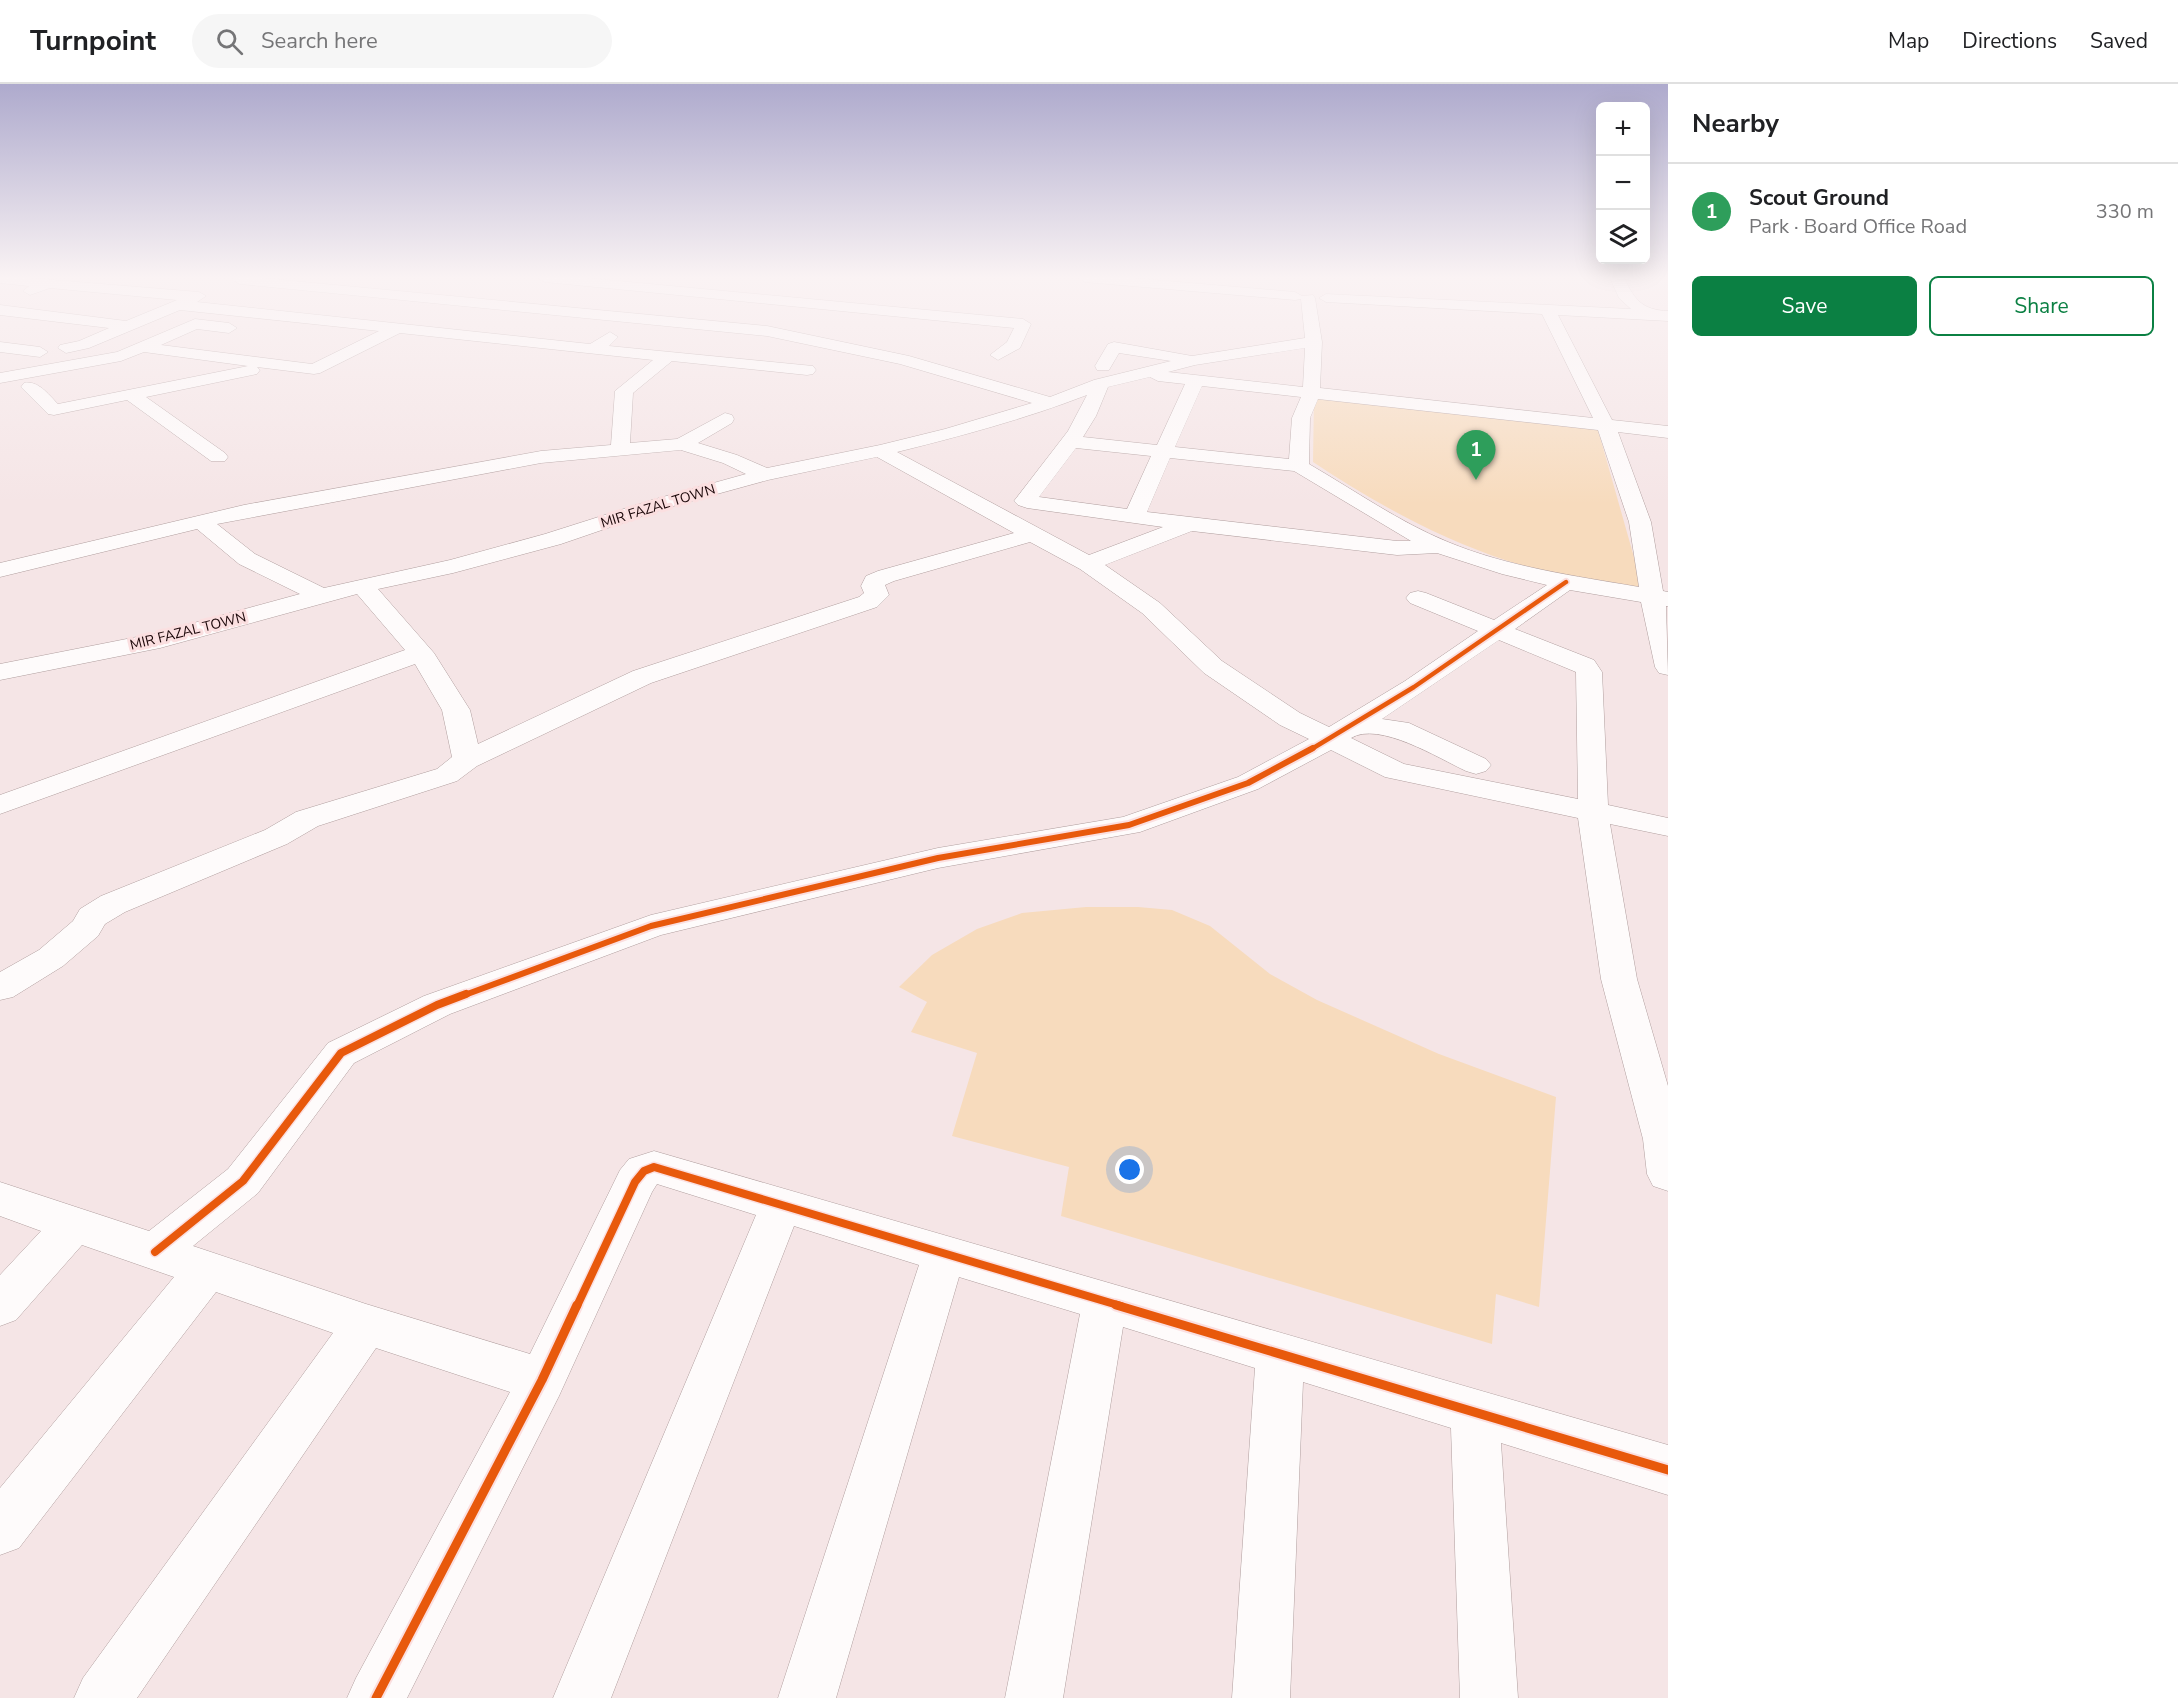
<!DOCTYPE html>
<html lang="en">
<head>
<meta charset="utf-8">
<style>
  body { margin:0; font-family:"Nunito Sans",sans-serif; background:#f6f6f6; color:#202124 }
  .controls { position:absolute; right:18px; top:18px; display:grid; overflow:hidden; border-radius:9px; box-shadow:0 6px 24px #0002 }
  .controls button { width:54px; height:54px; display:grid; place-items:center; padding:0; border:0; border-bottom:2px solid #e0e0e0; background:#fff; color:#202124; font:30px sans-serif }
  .you { position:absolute; left:1130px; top:1086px; width:21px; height:21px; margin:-15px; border:4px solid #fff; border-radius:50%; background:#1a73e8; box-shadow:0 0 0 9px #1a73e833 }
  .badge { display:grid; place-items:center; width:39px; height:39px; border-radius:50%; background:#0b8043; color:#fff; font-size:20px; font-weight:700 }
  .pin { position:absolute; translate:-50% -50px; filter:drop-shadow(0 2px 3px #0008) }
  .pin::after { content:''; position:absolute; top:32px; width:21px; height:18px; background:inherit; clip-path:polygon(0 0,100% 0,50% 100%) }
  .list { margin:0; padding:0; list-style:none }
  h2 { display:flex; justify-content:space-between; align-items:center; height:78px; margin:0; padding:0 24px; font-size:26px }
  h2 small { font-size:20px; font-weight:400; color:#757577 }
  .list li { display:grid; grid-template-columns:39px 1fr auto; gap:18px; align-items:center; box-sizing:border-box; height:96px; padding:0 24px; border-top:2px solid #e0e0e0 }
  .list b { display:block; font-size:22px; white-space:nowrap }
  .list p { margin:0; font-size:20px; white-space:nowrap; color:#757577 }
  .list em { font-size:20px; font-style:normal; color:#757577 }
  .actions { display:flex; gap:12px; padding:18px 24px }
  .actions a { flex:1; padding:14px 0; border:2px solid #0b8043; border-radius:9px; text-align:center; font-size:21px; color:#0b8043 }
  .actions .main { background:#0b8043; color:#fff }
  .icon { flex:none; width:33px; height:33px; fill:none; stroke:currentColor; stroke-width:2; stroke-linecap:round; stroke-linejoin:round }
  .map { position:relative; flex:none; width:1668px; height:1614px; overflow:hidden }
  header { display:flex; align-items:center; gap:36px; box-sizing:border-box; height:84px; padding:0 30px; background:#fff; border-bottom:2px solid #e0e0e0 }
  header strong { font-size:28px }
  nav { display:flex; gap:33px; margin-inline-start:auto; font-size:21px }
  .search { width:420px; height:54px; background:#f6f6f6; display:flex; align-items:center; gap:15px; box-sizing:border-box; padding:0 21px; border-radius:33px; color:#757577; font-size:22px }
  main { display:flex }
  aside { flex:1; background:#fff }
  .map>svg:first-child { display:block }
</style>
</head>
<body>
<header>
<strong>Turnpoint</strong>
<div class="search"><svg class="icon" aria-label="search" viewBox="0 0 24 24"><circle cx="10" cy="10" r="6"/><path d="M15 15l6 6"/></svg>Search here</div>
<nav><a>Map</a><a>Directions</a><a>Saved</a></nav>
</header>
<main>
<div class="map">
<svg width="1668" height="1614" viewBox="0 0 1668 1614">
  <rect width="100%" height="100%" fill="#f5e5e6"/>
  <path fill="#f7dbbd" d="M 1314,314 L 1598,346 L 1643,505 C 1598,497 1551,491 1508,477 C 1438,454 1375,419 1313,378 Z
    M 1086,823 L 1138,823 L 1172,826 L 1210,842 L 1270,890 L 1317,916 L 1439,970 L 1556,1013 L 1539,1223 L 1496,1210 L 1492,1260 L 1061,1132 L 1069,1083 L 952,1052 L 977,969 L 911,948 L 927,918 L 899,903 L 932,871 L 977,845 L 1022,829 Z"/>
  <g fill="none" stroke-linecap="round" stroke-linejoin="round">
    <defs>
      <path id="minor" d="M 0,194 L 29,194 L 199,208 L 206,212 L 197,218 L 590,260 L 610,248 L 618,253 L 609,262 L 813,282 L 816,286 L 813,290 L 807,291 L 672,277 L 633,309 L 630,359 L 677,355 L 725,329 L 732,331 L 734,335 L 732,339 L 698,359 L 737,371 L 767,384 L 880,361 L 945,345 L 1032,319 L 900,280 L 767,252 L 240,200 L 233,196 L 234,194 L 261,194 L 767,242 L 909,272 L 1050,313 L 1094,296 L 1171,277 L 1119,269 L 1109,286 L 1097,286 L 1095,282 L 1108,260 L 1114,258 L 1192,272 L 1305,254 L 1301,215 L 1295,216 L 1085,198 L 1078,194 L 1132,194 L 1295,208 L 1302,212 L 1313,211 L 1315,214 L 1322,258 L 1320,304 L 1593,334 L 1542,230 L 1326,218 L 1319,214 L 1326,210 L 1631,225 L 1619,214 L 1610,194 L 1624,194 C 1635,216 1642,226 1668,227 L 1668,237 L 1558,231 L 1612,336 L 1668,342 L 1668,354 L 1618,348 L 1651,438 L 1663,507 L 1668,508 L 1668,522 L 1666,522 L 1668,591 L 1659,589 L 1655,583 L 1641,518 L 1570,506 L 1515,545 L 1594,576 L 1602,588 L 1608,721 L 1668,734 L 1668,752 L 1610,740 L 1637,895 L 1668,1002 L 1668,1107 L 1653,1102 L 1647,1090 L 1643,1055 L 1601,895 L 1578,734 L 1385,693 L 1331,666 L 1258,705 L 1140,748 L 938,784 L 661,851 L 450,930 L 354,979 L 258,1109 L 193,1162 L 366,1220 L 530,1270 L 620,1086 L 629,1075 L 654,1067 L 1668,1361 L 1668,1411 L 1501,1359 L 1518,1614 L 1460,1614 L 1451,1344 L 1303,1298 L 1290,1614 L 1232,1614 L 1255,1284 L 1123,1243 L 1063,1614 L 1005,1614 L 1080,1230 L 959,1193 L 836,1614 L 778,1614 L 919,1181 L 794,1142 L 611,1614 L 553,1614 L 756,1131 L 657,1100 L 652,1108 L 559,1312 L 407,1614 L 347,1614 L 356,1594 L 510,1308 L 376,1264 L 137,1614 L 74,1614 L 83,1594 L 333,1249 L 216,1208 L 19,1464 L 0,1471 L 0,1404 L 174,1193 L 82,1161 L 16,1236 L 0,1242 L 0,1191 L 41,1147 L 0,1132 L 0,1098 L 149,1147 L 228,1085 L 328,959 L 424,912 L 651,831 L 938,764 L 1123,733 L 1238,693 L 1309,655 L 1280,641 L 1204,589 L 1142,529 L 1080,485 L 1030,458 L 894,497 L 885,501 L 889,511 L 877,523 L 651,599 L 477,682 L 457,697 L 318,742 L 287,760 L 125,828 L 105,840 L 98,852 L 63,882 L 13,913 L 0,916 L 0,888 L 39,866 L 73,837 L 80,825 L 101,812 L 265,746 L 296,728 L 437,685 L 452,673 L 442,626 L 415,580 L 0,730 L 0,711 L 405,566 L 357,510 L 160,564 L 0,596 L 0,580 L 157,549 L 300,510 L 239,480 L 197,445 L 0,493 L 0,479 L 244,421 L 541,367 L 611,361 L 615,307 L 653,276 L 400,249 L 320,289 L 314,290 L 257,283 L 260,286 L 257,290 L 146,313 L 225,369 L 228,373 L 225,377 L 211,377 L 127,316 L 54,331 L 48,330 L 21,303 L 24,299 C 38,296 48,310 58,320 L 248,282 L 144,268 L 121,277 L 0,299 L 0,289 L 117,268 L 195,235 L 229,239 L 237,244 L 229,249 L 197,245 L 161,261 L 312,280 L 379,247 L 180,226 L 89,264 L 66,269 L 58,264 L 60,261 L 79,257 L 109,244 L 0,231 L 0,221 L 126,237 L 177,216 L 50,204 L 30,211 L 23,207 L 29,202 L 0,199 ZM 1305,264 L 1303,303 L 1168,288 L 1195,281 ZM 1150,293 L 1158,297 L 1185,300 L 1157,361 L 1083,353 L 1096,332 L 1108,303 ZM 1202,302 L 1301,313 L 1292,334 L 1289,375 L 1175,363 ZM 1087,311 L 1068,347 L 1014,417 L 1018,421 L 1027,424 L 1163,443 L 1089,471 L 897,368 C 961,352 1025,335 1087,311 ZM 1318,315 L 1598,346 L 1629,438 L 1639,503 C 1575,492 1508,483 1448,458 C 1399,438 1354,406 1309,380 L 1310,334 ZM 1076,364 L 1151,372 L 1127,425 L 1039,413 ZM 681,366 L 723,379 L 746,390 L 652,416 L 545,450 L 450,476 L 324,504 L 255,470 L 217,440 L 541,379 ZM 877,373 L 1014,449 L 878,487 L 866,492 L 861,502 L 864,509 L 859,513 L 633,587 L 478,660 L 470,626 L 434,569 L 378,505 L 453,489 L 561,460 L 666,424 L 768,396 ZM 1170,374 L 1294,387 L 1411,457 L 1397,457 L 1147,428 ZM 1192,447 L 1397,471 L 1437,469 L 1502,490 L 1547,501 L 1494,536 L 1426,509 L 1418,507 L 1410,509 L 1406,514 L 1410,519 L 1478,547 L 1405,597 L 1329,643 L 1300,629 L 1222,577 L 1160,519 L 1105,481 ZM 1499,556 L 1576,588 L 1578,715 L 1404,680 L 1351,654 C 1379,637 1438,674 1466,687 L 1476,690 L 1486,687 L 1491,681 L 1486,675 L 1409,639 L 1382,635 Z
        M 538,194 L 586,194 L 1023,235 L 1031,240 L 1020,264 L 998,276 L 990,271 L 1007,258 L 1014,244 L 545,198 Z
        M 0,258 L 40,263 L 48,268 L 40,273 L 0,268 Z"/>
    </defs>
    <use href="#minor" stroke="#b09e9e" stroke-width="1"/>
    <use href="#minor" fill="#fefbfb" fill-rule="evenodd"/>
    <defs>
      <path id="cycleway-far3" d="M 1310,666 L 1414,603 L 1566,498"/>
      <path id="cycleway-far2" d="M 462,912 L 651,842 L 938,774 L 1129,741 L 1248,699 L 1313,664"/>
      <path id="cycleway-far1" d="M 155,1168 L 243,1097 L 341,969 L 437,921 L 466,910
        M 577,1222 L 635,1098 L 644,1087 L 654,1083 L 1121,1222"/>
      <path id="cycleway" d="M 1116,1221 L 1668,1386
        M 376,1614 L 542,1296 L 577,1221"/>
    </defs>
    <use href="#cycleway-far3" stroke="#fbdfe0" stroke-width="8"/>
    <use href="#cycleway-far2" stroke="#fbdfe0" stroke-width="10"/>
    <use href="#cycleway-far1" stroke="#fbdfe0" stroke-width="11"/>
    <use href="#cycleway" stroke="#fbdfe0" stroke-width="13"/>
    <use href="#cycleway-far3" stroke="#e8590c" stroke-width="4.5"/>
    <use href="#cycleway-far2" stroke="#e8590c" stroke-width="6"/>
    <use href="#cycleway-far1" stroke="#e8590c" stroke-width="8"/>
    <use href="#cycleway" stroke="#e8590c" stroke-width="9"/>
  </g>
  <linearGradient id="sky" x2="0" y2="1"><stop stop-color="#aeaacd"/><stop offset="0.46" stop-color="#faf3f4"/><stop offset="1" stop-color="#faf3f4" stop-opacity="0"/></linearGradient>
  <rect width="1668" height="420" fill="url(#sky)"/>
  <g text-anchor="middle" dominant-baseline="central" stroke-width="6" stroke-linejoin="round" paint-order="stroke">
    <g font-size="14" fill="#190507" stroke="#fbdfe0">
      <text transform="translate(658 422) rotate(-17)">MIR FAZAL TOWN</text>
      <text transform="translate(188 547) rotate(-14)">MIR FAZAL TOWN</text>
    </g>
  </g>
</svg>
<div class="controls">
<button>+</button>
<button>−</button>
<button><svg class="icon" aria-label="layers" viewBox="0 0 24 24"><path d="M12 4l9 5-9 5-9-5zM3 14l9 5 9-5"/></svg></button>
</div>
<div class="you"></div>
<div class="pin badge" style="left:1476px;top:396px;background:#2e9e5b">1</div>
</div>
<aside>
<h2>Nearby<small></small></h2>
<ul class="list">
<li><span class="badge" style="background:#2e9e5b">1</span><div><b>Scout Ground</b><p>Park · Board Office Road</p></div><em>330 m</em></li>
</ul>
<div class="actions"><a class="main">Save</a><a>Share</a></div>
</aside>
</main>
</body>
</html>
